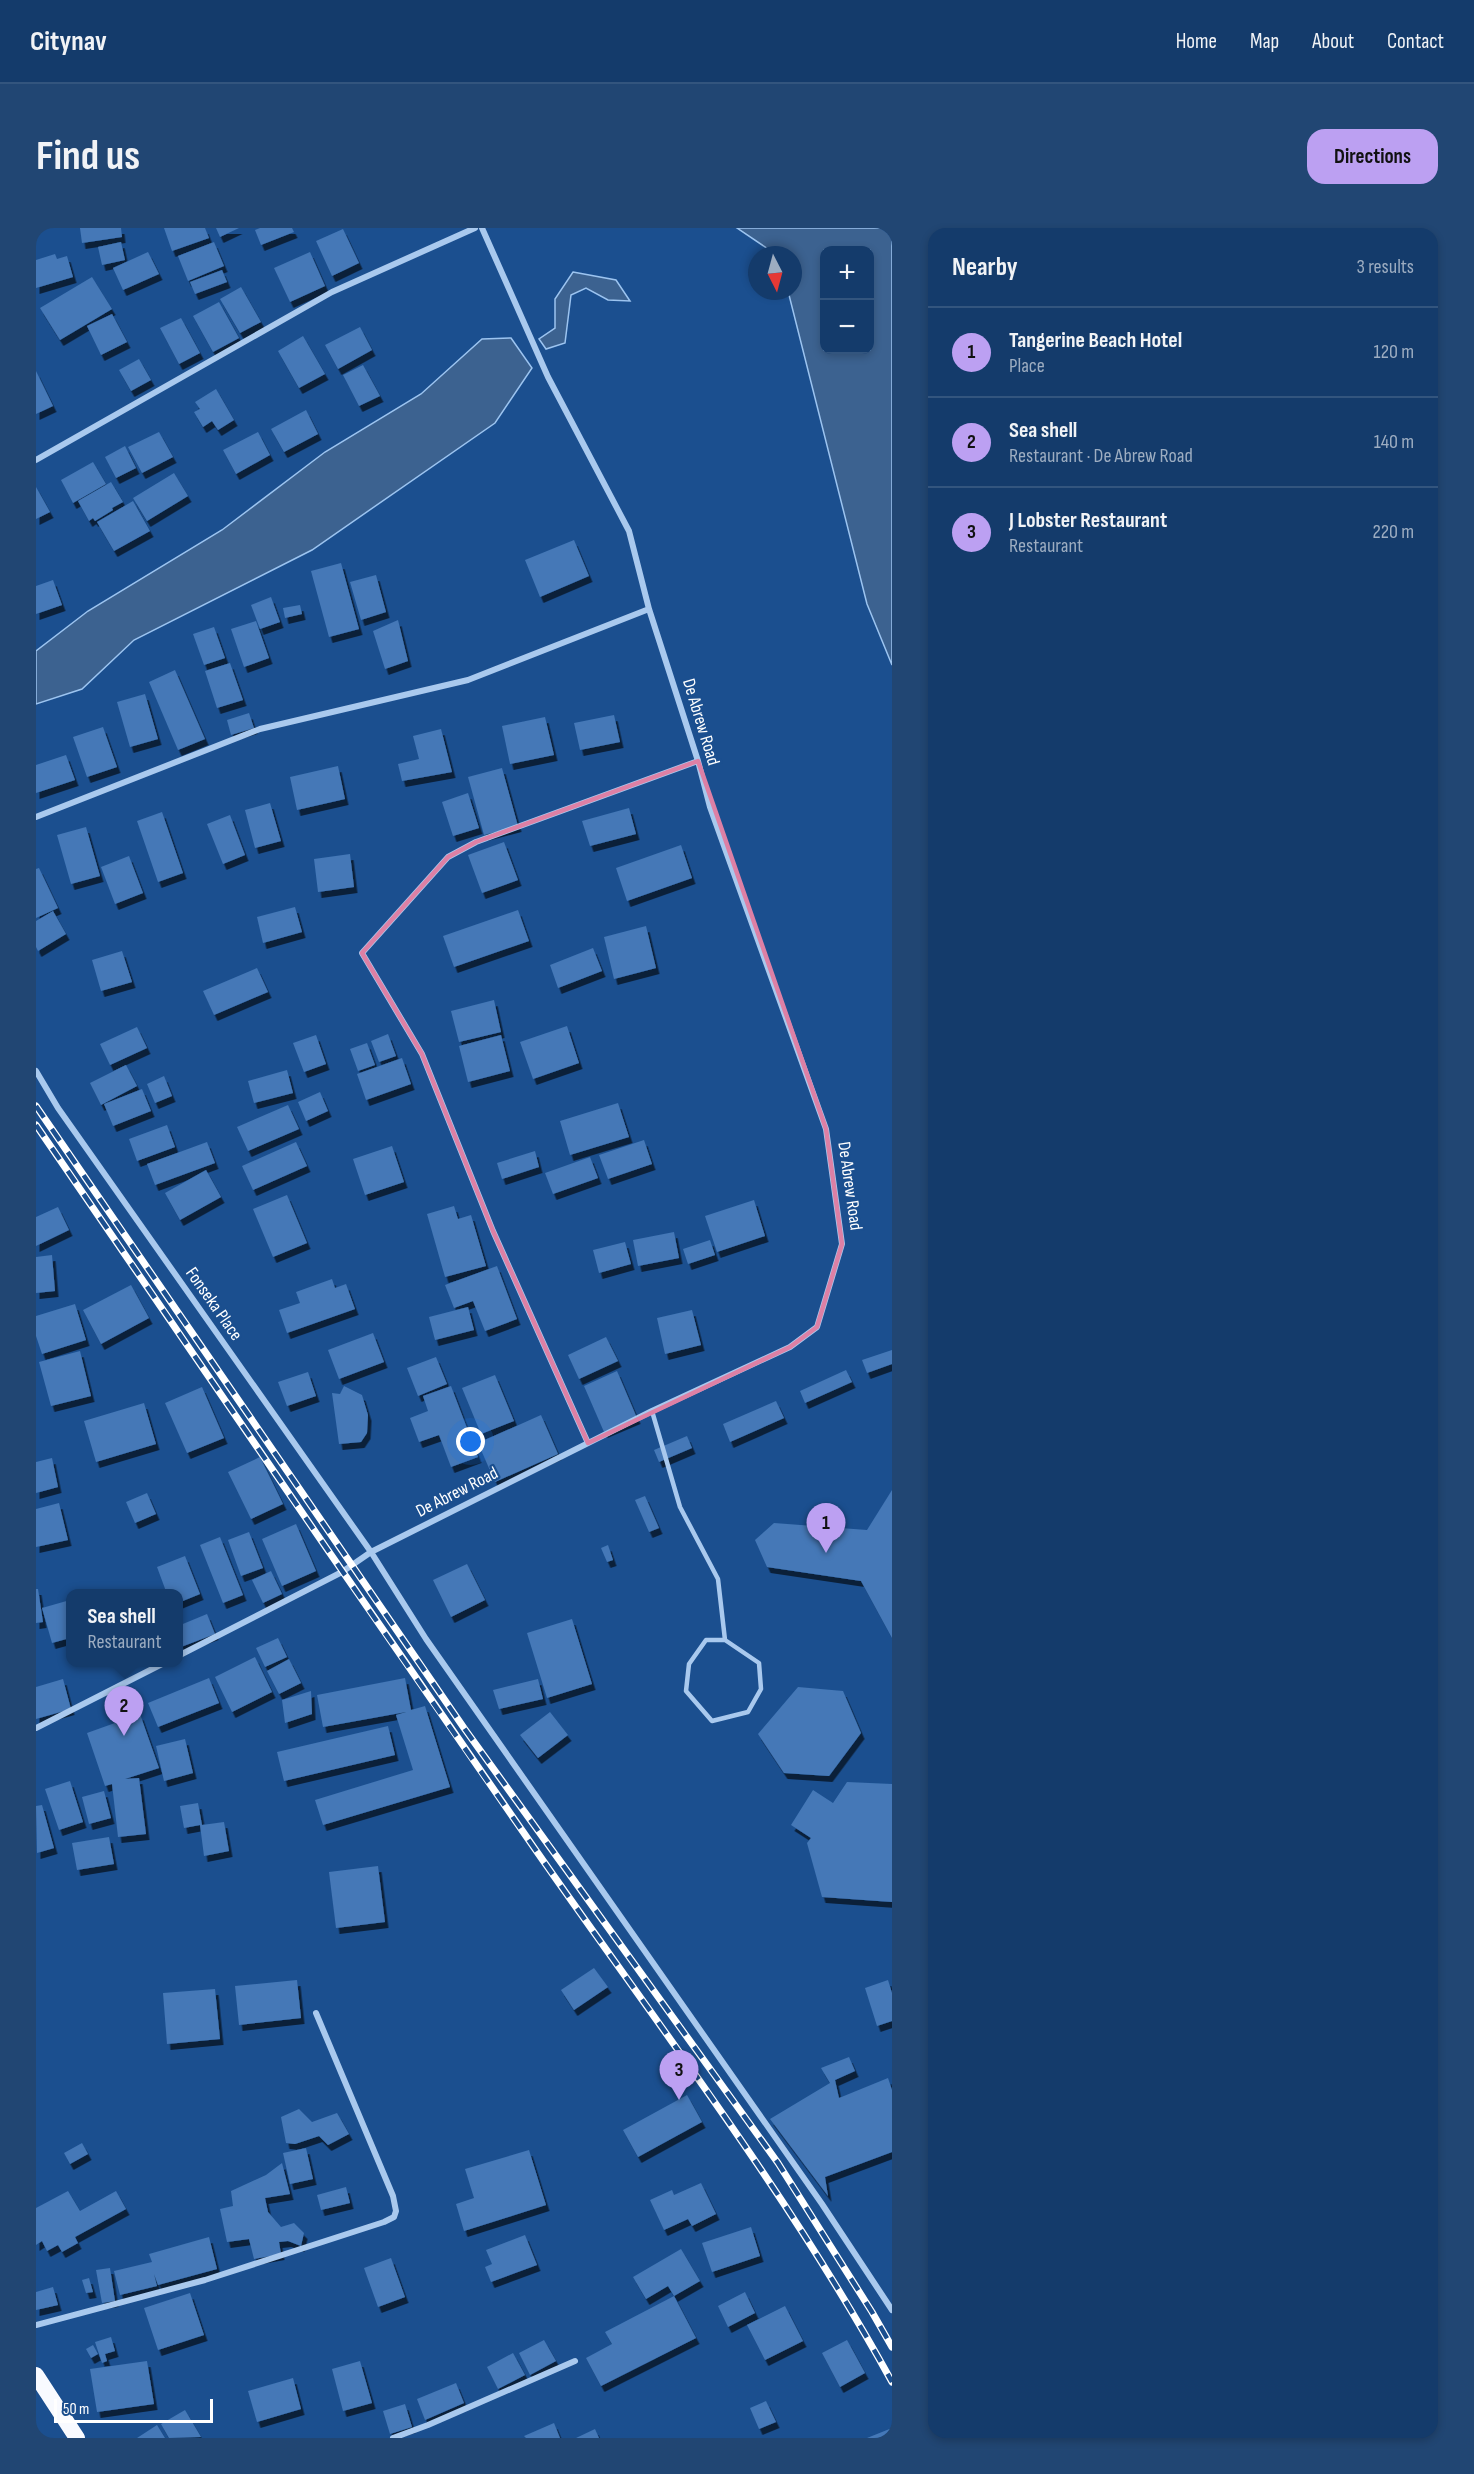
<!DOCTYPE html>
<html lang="en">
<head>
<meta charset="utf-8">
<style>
  body { margin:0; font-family:"Sofia Sans Condensed",sans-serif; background:#214673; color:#f1f3f6 }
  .controls { position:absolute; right:18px; top:18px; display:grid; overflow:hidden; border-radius:12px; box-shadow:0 3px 9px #0003 }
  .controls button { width:54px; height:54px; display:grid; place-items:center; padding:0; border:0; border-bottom:2px solid #33557e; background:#143b6b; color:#f1f3f6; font:30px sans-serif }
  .compass { position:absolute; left:712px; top:18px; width:54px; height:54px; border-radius:50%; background:#143b6b; box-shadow:0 3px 9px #0003; rotate:174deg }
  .scale { position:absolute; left:18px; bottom:15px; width:159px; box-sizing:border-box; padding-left:6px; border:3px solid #fff; border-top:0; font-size:16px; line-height:21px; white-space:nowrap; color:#fff; -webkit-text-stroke:4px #1b4f8f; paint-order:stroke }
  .you { position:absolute; left:435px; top:1214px; width:21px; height:21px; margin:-15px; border:4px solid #fff; border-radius:50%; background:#1a73e8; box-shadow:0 0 0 9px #1a73e833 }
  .badge { display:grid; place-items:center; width:39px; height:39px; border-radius:50%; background:#bca0f2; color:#111; font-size:20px; font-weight:700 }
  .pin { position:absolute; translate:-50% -50px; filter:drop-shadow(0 2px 3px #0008) }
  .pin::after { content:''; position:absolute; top:32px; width:21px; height:18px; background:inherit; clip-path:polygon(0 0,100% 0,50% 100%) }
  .popup { position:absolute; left:30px; top:1361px; width:117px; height:78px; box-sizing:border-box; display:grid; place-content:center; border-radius:12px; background:#143b6b; filter:drop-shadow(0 2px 4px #0005); font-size:20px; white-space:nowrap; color:#9dadc1 }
  .popup b { font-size:22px; color:#f1f3f6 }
  .popup::after { content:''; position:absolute; left:50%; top:100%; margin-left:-12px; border:12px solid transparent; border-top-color:#143b6b }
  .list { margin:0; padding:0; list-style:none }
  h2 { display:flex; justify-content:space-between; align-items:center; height:78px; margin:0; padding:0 24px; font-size:26px }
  h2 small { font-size:20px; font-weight:400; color:#9dadc1 }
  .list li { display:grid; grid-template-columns:39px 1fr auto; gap:18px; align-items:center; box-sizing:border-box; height:90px; padding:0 24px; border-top:2px solid #33557e }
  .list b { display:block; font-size:22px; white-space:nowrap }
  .list p { margin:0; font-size:20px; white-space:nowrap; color:#9dadc1 }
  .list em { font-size:20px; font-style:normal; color:#9dadc1 }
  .map { position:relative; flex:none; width:856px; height:2210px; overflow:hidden; border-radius:18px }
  header { display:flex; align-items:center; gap:36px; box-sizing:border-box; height:84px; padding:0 30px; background:#143b6b; border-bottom:2px solid #33557e }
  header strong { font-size:28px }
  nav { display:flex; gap:33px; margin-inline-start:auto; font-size:21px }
  .intro { display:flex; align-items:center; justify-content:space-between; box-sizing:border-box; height:144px; padding:0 36px }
  h1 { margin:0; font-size:42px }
  .button { padding:15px 27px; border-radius:18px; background:#bca0f2; color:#111; font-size:21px; font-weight:700 }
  main { display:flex; gap:36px; padding:0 36px }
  aside { flex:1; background:#143b6b; border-radius:18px; box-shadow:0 3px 9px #0003 }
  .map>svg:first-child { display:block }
</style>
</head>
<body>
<header>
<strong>Citynav</strong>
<nav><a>Home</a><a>Map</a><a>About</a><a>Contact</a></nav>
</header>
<div class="intro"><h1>Find us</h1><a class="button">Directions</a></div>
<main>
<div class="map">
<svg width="856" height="2210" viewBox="0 0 856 2210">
  <defs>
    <filter id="shadow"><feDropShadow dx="3.5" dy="6" stdDeviation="0" flood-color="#0009"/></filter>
  </defs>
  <rect width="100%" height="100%" fill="#1b4f8f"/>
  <path fill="#3c6290" stroke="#9cc4f0" stroke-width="1.5" fill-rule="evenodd" d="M 701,0 L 856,0 L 856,437 L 831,376 L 752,63 L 757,63 L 757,27 L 741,27 ZM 834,22 L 834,122 L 788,122 L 788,22 Z
    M 537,44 L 580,52 L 594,73 L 572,72 L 550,60 L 535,67 L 529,115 L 510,121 L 503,111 L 519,100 L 519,71 Z
    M 475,110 L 496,140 L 459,195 L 276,322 L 98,412 L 46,461 L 0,476 L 0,423 L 52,383 L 186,302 L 289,224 L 385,166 L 446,111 Z"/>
  <path fill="#4478b7" filter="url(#shadow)" d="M 44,0 L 85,0 L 86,9 L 46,15 Z
    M 128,0 L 169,0 L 173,10 L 136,23 Z
    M 180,0 L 203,0 L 184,9 Z
    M 224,0 L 256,0 L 258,4 L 225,17 L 219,2 Z
    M 307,1 L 323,35 L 296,48 L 280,13 Z
    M 85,14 L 89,32 L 66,37 L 62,19 Z
    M 178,14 L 188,38 L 152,53 L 142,28 Z
    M 112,24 L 123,46 L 87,62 L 77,40 Z
    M 274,24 L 289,58 L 254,74 L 238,40 Z
    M 19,26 L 21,31 L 31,28 L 37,49 L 0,60 L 0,32 Z
    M 186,42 L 191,54 L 159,66 L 154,54 Z
    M 56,49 L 76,81 L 24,112 L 4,80 Z
    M 205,59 L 225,94 L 204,105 L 184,71 Z
    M 183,74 L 203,110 L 177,124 L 157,88 Z
    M 76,86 L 91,114 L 65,127 L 51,98 Z
    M 145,90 L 164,125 L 143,136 L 124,100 Z
    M 324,99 L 336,122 L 302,141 L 289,117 Z
    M 267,108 L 289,146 L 263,160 L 242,123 Z
    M 103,131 L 115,152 L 95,163 L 83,142 Z
    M 327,137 L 344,168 L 323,178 L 307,147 Z
    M 0,143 L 17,178 L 0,186 Z
    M 180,161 L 198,192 L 182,202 L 176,193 L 167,199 L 158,184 L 164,181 L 159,174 Z
    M 270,182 L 282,206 L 248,224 L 235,201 Z
    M 123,204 L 137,229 L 106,245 L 92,219 Z
    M 222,204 L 234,227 L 200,246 L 187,222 Z
    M 89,218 L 100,240 L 80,250 L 69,229 Z
    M 57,234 L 70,256 L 37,275 L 25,252 Z
    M 138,245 L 152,268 L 111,293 L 97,270 Z
    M 75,254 L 87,274 L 76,280 L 77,282 L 59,293 L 57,290 L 53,293 L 42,273 Z
    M 0,259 L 14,284 L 0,291 Z
    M 97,273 L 114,303 L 78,323 L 61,294 Z
    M 538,312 L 553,348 L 504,369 L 489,332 Z
    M 305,335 L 323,401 L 293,409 L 275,343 Z
    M 340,347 L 350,384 L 325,392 L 314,354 Z
    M 17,352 L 26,377 L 0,386 L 0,358 Z
    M 235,369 L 244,394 L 224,401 L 215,377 Z
    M 264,377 L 266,386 L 249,390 L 247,380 Z
    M 362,392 L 372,433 L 349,441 L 337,403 Z
    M 220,393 L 233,430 L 208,439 L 195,401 Z
    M 178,399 L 189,430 L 168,437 L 157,406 Z
    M 194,435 L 207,472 L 181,480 L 169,443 Z
    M 139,442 L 169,511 L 142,522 L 113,454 Z
    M 109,466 L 122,511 L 94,519 L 81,474 Z
    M 213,485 L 218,500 L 195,507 L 191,492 Z
    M 578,487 L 584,514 L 544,522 L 538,495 Z
    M 509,489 L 518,527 L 474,536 L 466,498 Z
    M 67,499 L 81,539 L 51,549 L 37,509 Z
    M 405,501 L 416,544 L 366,553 L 362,536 L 383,531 L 377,508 Z
    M 30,527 L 39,552 L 0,565 L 0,537 Z
    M 302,538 L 309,571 L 261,582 L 254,549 Z
    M 466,540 L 482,598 L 448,607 L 432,549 Z
    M 432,565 L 443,600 L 417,608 L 406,574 Z
    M 234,575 L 245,613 L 219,620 L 209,582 Z
    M 593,580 L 600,606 L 554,618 L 546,593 Z
    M 126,584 L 147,645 L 122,654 L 101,593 Z
    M 194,587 L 209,627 L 187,636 L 171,596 Z
    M 50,599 L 64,648 L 35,656 L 21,607 Z
    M 468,614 L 482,652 L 446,665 L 432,627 Z
    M 645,617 L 656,650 L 591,673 L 580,640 Z
    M 314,626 L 318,659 L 282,664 L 278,631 Z
    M 93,628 L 107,665 L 79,676 L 65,639 Z
    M 3,640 L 22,680 L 0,690 L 0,641 Z
    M 259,679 L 266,704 L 227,715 L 221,689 Z
    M 482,682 L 493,713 L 418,739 L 407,708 Z
    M 17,683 L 30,706 L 2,723 L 0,719 L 0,693 Z
    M 610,698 L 620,740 L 578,751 L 568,709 Z
    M 557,720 L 566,743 L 522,760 L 514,737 Z
    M 86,723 L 96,754 L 65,763 L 56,732 Z
    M 221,740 L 232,764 L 178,787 L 167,763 Z
    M 458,772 L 465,804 L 423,814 L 415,783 Z
    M 531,798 L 543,835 L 497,851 L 484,814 Z
    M 101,799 L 111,820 L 74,837 L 64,816 Z
    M 352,806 L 360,828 L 343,834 L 335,813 Z
    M 280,807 L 290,836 L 268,844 L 257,815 Z
    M 465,807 L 474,843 L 432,854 L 423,818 Z
    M 331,815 L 339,837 L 322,843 L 314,821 Z
    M 366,830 L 375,856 L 330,872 L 321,846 Z
    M 90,837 L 101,858 L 65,877 L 54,855 Z
    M 251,842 L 257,865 L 218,875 L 212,853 Z
    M 128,848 L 136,868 L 119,875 L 111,856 Z
    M 106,861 L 115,883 L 77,898 L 68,876 Z
    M 284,864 L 292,883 L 270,893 L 262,874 Z
    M 582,875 L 593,909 L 534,927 L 524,893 Z
    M 252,877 L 263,901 L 212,923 L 201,899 Z
    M 131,897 L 139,919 L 101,933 L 93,911 Z
    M 608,912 L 616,936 L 572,951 L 563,927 Z
    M 171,914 L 179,935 L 119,957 L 111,936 Z
    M 260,914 L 271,938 L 217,962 L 206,938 Z
    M 356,918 L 368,954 L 329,967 L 317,931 Z
    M 499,923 L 503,939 L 466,951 L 461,935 Z
    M 554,929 L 562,950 L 517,966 L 509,945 Z
    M 170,942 L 185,969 L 144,992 L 129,965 Z
    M 251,967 L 271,1015 L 237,1029 L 217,981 Z
    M 718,972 L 729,1008 L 681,1024 L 669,988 Z
    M 418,978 L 422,991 L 435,987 L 450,1038 L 409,1049 L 391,986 Z
    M 22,979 L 33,1002 L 0,1018 L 0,989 Z
    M 638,1004 L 643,1030 L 602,1038 L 597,1012 Z
    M 674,1012 L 679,1027 L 652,1036 L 647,1021 Z
    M 589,1014 L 595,1036 L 563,1045 L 557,1022 Z
    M 16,1027 L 19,1063 L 0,1065 L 0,1029 Z
    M 461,1038 L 481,1091 L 449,1103 L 437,1073 L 418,1080 L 409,1057 Z
    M 296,1051 L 299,1060 L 310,1056 L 319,1081 L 251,1105 L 243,1082 L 264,1075 L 260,1064 Z
    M 95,1057 L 113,1090 L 65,1116 L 47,1082 Z
    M 39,1076 L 50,1112 L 6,1126 L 0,1108 L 0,1088 Z
    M 432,1079 L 438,1102 L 399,1112 L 393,1089 Z
    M 656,1082 L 665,1117 L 629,1126 L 621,1090 Z
    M 337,1105 L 348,1134 L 303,1151 L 292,1122 Z
    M 570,1109 L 582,1133 L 543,1151 L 532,1127 Z
    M 856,1122 L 856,1136 L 831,1145 L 826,1132 Z
    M 44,1123 L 55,1168 L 15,1178 L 3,1134 Z
    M 400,1129 L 411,1156 L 382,1168 L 371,1140 Z
    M 810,1142 L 816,1154 L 769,1175 L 764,1163 Z
    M 581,1143 L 601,1190 L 568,1204 L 548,1158 Z
    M 272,1144 L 280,1168 L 251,1178 L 242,1154 Z
    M 459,1147 L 478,1193 L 445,1206 L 426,1160 Z
    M 308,1158 L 326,1167 L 332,1187 L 331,1205 L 325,1214 L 303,1216 L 296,1165 L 304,1166 Z
    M 415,1158 L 442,1229 L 415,1239 L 403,1207 L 383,1214 L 374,1190 L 392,1183 L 387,1168 Z
    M 166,1159 L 188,1210 L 151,1225 L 129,1175 Z
    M 740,1173 L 748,1190 L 694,1214 L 687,1196 Z
    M 108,1175 L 120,1216 L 60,1234 L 48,1193 Z
    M 505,1187 L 522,1226 L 459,1254 L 442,1215 Z
    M 651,1208 L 656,1220 L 623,1234 L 618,1222 Z
    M 224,1229 L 247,1276 L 215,1291 L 192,1244 Z
    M 16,1230 L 22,1259 L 0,1265 L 0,1234 Z
    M 856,1262 L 856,1410 L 825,1353 L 731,1339 L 719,1312 L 738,1295 L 831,1302 Z
    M 111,1265 L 120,1286 L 99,1295 L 90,1274 Z
    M 609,1268 L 623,1300 L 613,1304 L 599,1272 Z
    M 23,1275 L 32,1312 L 0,1319 L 0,1281 Z
    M 260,1296 L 280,1343 L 246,1358 L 226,1311 Z
    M 213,1304 L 227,1340 L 205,1348 L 192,1312 Z
    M 184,1309 L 207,1367 L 187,1375 L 164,1317 Z
    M 572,1317 L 577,1332 L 571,1334 L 565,1320 Z
    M 149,1328 L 164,1366 L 142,1375 L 142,1366 L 131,1366 L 121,1339 Z
    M 431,1336 L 449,1372 L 415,1389 L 397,1352 Z
    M 235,1343 L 246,1366 L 227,1375 L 216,1352 Z
    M 0,1361 L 2,1361 L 7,1394 L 0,1395 Z
    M 34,1372 L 34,1410 L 16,1415 L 6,1380 Z
    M 171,1386 L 179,1406 L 145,1419 L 142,1410 L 142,1398 Z
    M 536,1391 L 556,1456 L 511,1470 L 491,1405 Z
    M 242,1410 L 251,1429 L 229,1439 L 220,1420 Z
    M 219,1429 L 236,1464 L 196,1484 L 179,1449 Z
    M 253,1431 L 265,1455 L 243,1466 L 231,1443 Z
    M 173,1450 L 183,1475 L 122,1499 L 112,1475 Z
    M 369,1450 L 375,1482 L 389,1478 L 414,1559 L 287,1597 L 279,1572 L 377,1542 L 360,1487 L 370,1484 L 287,1499 L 281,1467 Z
    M 27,1451 L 35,1481 L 0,1491 L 0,1459 Z
    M 502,1451 L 507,1471 L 463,1481 L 457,1462 Z
    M 762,1459 L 807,1463 L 825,1505 L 793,1548 L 748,1545 L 722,1506 Z
    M 275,1463 L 276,1486 L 249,1495 L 246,1472 Z
    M 514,1484 L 532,1507 L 502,1530 L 484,1507 Z
    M 104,1486 L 123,1540 L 89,1551 L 103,1550 L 110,1606 L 82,1609 L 76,1556 L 69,1558 L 51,1505 Z
    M 352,1498 L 359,1527 L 248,1553 L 241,1524 Z
    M 149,1511 L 157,1545 L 128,1553 L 120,1518 Z
    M 34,1553 L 47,1594 L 23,1602 L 9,1561 Z
    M 811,1554 L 856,1556 L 856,1674 L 786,1669 L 771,1615 L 775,1610 L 755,1597 L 777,1562 L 797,1575 Z
    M 68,1563 L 75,1590 L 53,1596 L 46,1569 Z
    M 162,1575 L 166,1597 L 188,1594 L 193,1623 L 168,1628 L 164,1597 L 148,1600 L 144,1578 Z
    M 6,1577 L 18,1620 L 1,1625 L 0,1578 Z
    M 73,1609 L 78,1636 L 41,1642 L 36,1615 Z
    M 342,1638 L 349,1694 L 300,1700 L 293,1644 Z
    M 558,1740 L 572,1759 L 538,1782 L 525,1762 Z
    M 261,1752 L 265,1790 L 203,1797 L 199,1758 Z
    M 852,1752 L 856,1765 L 856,1793 L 841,1798 L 829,1760 Z
    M 179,1761 L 184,1811 L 131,1816 L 127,1765 Z
    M 813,1829 L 819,1843 L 799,1852 L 803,1870 L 852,1850 L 856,1862 L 856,1924 L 789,1949 L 792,1968 L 734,1891 L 794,1855 L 785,1840 Z
    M 651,1867 L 666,1894 L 602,1929 L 587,1902 Z
    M 263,1881 L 276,1894 L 301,1885 L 313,1906 L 292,1917 L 283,1908 L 259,1916 L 250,1915 L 245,1889 Z
    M 46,1915 L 52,1926 L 34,1936 L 28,1925 Z
    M 270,1920 L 277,1951 L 254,1956 L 247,1925 Z
    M 493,1922 L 510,1977 L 428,2003 L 420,1976 L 438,1970 L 429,1941 Z
    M 246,1935 L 254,1966 L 229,1970 L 232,1984 L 245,1999 L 258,1995 L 268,2005 L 265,2018 L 252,2013 L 243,2014 L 245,2026 L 218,2031 L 213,2011 L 191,2014 L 184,1981 L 197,1978 L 195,1963 L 230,1947 Z
    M 665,1955 L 680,1986 L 656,1998 L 652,1991 L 628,2002 L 614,1972 L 636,1962 L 638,1967 Z
    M 310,1959 L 314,1975 L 285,1982 L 281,1967 Z
    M 32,1963 L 44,1983 L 80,1963 L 90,1981 L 39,2009 L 42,2015 L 26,2024 L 22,2017 L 11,2023 L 6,2013 L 0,2017 L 0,1980 Z
    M 715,1999 L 724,2028 L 676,2044 L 666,2015 Z
    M 489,2007 L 501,2037 L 455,2054 L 449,2039 L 456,2036 L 450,2022 Z
    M 173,2009 L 181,2041 L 122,2057 L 118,2046 L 121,2058 L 84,2067 L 78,2043 L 116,2034 L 113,2026 Z
    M 645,2021 L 664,2053 L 638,2068 L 632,2058 L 610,2071 L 597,2049 Z
    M 355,2030 L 369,2069 L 342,2079 L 328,2040 Z
    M 74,2040 L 79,2073 L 66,2075 L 60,2042 Z
    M 53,2050 L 57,2064 L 50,2065 L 46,2052 Z
    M 17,2059 L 22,2077 L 0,2082 L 0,2064 Z
    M 709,2064 L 719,2085 L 692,2099 L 682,2078 Z
    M 154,2065 L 168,2107 L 122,2122 L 108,2080 Z
    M 638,2068 L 660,2110 L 565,2158 L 550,2130 L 576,2116 L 569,2104 Z
    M 749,2078 L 767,2113 L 729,2132 L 711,2097 Z
    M 75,2109 L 79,2123 L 69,2126 L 71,2133 L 66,2135 L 59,2114 Z
    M 508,2112 L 520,2133 L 494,2147 L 483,2125 Z
    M 811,2112 L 829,2145 L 804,2159 L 786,2125 Z
    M 57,2117 L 62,2126 L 55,2130 L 50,2121 Z
    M 477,2125 L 489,2147 L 462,2161 L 451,2139 Z
    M 111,2133 L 118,2176 L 61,2184 L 54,2141 Z
    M 324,2133 L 336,2175 L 307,2183 L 296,2141 Z
    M 257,2150 L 265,2181 L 221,2194 L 212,2163 Z
    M 420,2155 L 428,2175 L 389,2192 L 381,2171 Z
    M 730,2173 L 740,2194 L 723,2201 L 714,2180 Z
    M 369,2176 L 376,2199 L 354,2206 L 347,2183 Z
    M 149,2182 L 165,2209 L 133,2210 L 125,2196 Z
    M 518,2195 L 524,2210 L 490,2210 L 488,2208 Z
    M 121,2197 L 129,2210 L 101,2210 Z
    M 856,2200 L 856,2210 L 831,2210 Z
    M 559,2201 L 563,2210 L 540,2210 Z"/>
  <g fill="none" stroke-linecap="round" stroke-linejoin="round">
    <path stroke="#a9c9ee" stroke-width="4.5" d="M 616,1183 L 644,1279 L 682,1351 L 689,1412
      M 670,1412 L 689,1412 L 723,1435 L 725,1461 L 712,1484 L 676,1493 L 650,1463 L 653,1436 Z"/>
    <path stroke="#a9c9ee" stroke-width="6" d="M 0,232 L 296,64 L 439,0
      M 0,589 L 224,501 L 432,452 L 613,381
      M 0,843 L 22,880 L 335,1324 L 390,1411 L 786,1976 L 856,2082
      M 552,1215 L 457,1003 L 386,826 L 326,725 L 412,629 L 440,614 L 662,533
      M 142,1428 L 306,1344 L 335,1324 L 616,1183 L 754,1119 L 781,1099 L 806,1016 L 790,901 L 674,579 L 662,533 L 613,381 L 593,303 L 512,149 L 446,0
      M 0,1500 L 130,1434
      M 0,2097 L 169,2052 L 348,1994 L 358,1989 L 360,1983 L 357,1968 L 280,1785
      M 357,2210 L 392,2197 L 539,2133"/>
    <path stroke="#f8faff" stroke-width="16" d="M 0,2147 L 41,2210"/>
    <defs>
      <path id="rail" d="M 0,878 L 428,1500 L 742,1935 L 836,2084 L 856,2119
        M 0,897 C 166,1138 331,1381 499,1621 C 621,1796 753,1966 856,2154"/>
    </defs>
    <use href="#rail" stroke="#fff" stroke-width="7"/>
    <use href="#rail" stroke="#1b4f8f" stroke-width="4.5" stroke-dasharray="14" stroke-linecap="butt"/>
  </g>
  <path fill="none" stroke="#dd80a5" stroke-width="4.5" stroke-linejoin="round" d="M 662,533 L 790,901 L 806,1016 L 781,1099 L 754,1119 L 552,1215 L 457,1003 L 386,826 L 326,725 L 412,629 L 440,614 Z"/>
  <g text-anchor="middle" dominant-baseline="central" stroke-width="4.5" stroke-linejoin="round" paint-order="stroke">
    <g font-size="18" fill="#fff" stroke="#1b4f8f">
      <text transform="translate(665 494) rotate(73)">De Abrew Road</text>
      <text transform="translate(814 958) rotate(82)">De Abrew Road</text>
      <text transform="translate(178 1076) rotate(55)">Fonseka Place</text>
      <text transform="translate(421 1264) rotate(-27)">De Abrew Road</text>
    </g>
  </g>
</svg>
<div class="controls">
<button>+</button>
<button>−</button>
</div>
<svg class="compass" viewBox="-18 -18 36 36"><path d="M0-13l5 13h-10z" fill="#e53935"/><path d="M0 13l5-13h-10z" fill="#9dadc1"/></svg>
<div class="scale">50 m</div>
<div class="you"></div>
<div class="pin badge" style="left:790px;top:1325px">1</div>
<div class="pin badge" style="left:88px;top:1508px">2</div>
<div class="popup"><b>Sea shell</b>Restaurant</div>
<div class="pin badge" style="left:643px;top:1872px">3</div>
</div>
<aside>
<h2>Nearby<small>3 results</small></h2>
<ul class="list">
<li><span class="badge">1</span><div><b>Tangerine Beach Hotel</b><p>Place</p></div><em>120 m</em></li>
<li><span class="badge">2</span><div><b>Sea shell</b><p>Restaurant · De Abrew Road</p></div><em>140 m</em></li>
<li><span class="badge">3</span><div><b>J Lobster Restaurant</b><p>Restaurant</p></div><em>220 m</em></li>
</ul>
</aside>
</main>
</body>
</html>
